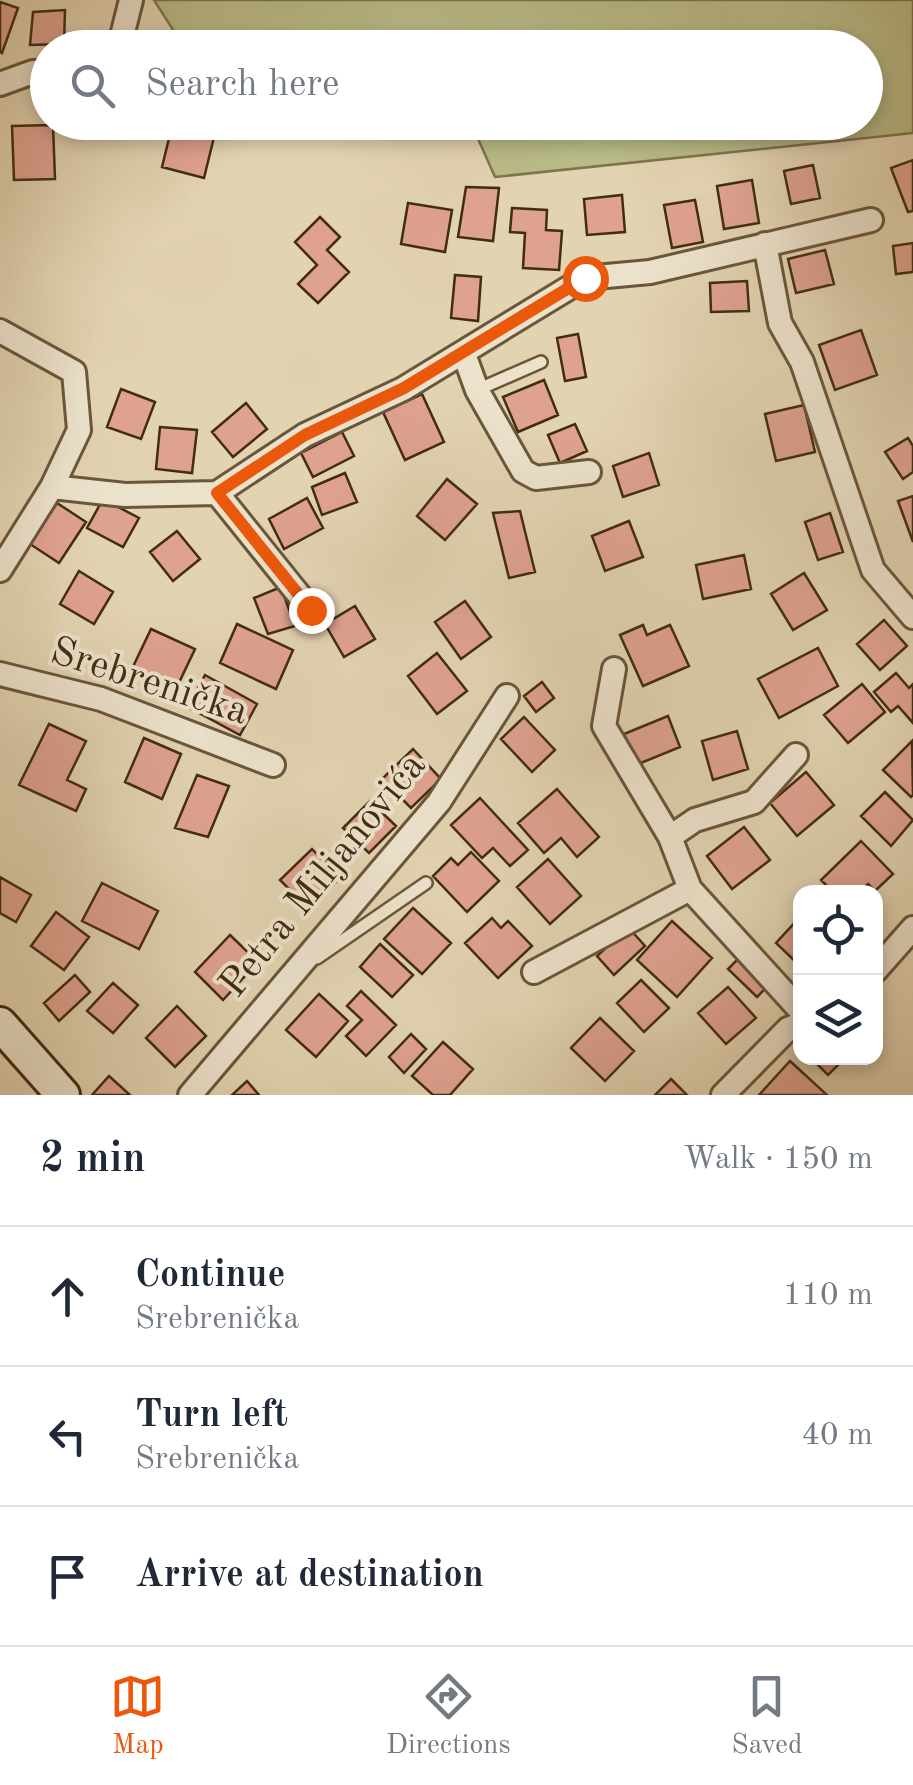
<!DOCTYPE html>
<html lang="en">
<head>
<meta charset="utf-8">
<style>
  body { margin:0; font-family:"Old Standard TT",serif; background:#f2f2f3; color:#1f2937 }
  .controls { position:absolute; right:30px; bottom:30px; display:grid; overflow:hidden; border-radius:20px; box-shadow:0 5px 15px #0003 }
  .controls button { width:90px; height:90px; display:grid; place-items:center; padding:0; border:0; border-bottom:2px solid #e0e1e3; background:#fff; color:#1f2937; font:50px sans-serif }
  .stop { position:absolute; width:30px; height:30px; margin:-22px; border:8px solid #ea580c; border-radius:50%; background:#fff }
  .stop.end { background:#ea580c; border-color:#fff; box-shadow:0 2px 10px #0008 }
  .list { margin:0; padding:0; list-style:none }
  h2 { display:flex; justify-content:space-between; align-items:center; height:130px; margin:0; padding:0 40px; font-size:42px }
  h2 small { font-size:32px; font-weight:400; color:#747a83 }
  .list li { display:grid; grid-template-columns:65px 1fr auto; gap:30px; align-items:center; box-sizing:border-box; height:140px; padding:0 40px; border-top:2px solid #e0e1e3 }
  .list b { display:block; font-size:38px; white-space:nowrap }
  .list p { margin:0; font-size:32px; white-space:nowrap; color:#747a83 }
  .list em { font-size:32px; font-style:normal; color:#747a83 }
  .icon { flex:none; width:55px; height:55px; fill:none; stroke:currentColor; stroke-width:2; stroke-linecap:round; stroke-linejoin:round }
  .map { position:relative; flex:none; width:913px; height:1095px; overflow:hidden }
  .search { position:absolute; background:#fff; box-shadow:0 5px 15px #0003; left:30px; right:30px; top:30px; height:110px; display:flex; align-items:center; gap:25px; box-sizing:border-box; padding:0 35px; border-radius:55px; color:#747a83; font-size:38px }
  .sheet { height:550px; background:#fff }
  nav { display:flex; justify-content:space-around; align-items:center; box-sizing:border-box; height:140px; border-top:2px solid #e0e1e3; background:#fff; font-size:28px; color:#747a83 }
  nav a { display:grid; justify-items:center; gap:5px }
  nav .on { color:#ea580c }
  .map>svg:first-child { display:block }
</style>
</head>
<body>
<div class="map">
<svg width="913" height="1095" viewBox="0 0 913 1095">
  <rect width="100%" height="100%" fill="#e2d3b1"/>
  <filter id="stains"><feTurbulence type="fractalNoise" baseFrequency=".002" numOctaves="4"/><feColorMatrix values="0 0 0 0 .2 0 0 0 0 .09 0 0 0 0 .02 0 0 0 .5 -.17"/></filter>
  <radialGradient id="worn" r=".72"><stop offset=".6" stop-color="#630" stop-opacity="0"/><stop offset="1" stop-color="#630" stop-opacity=".3"/></radialGradient>
  <path fill="#b9bb88" stroke="#7e744d" stroke-width="2.5" d="M 154,0 L 913,0 L 913,133 L 495,177 L 471,123 L 866,122 L 866,48 L 184,47 Z"/>
  <path fill="#dfa290" stroke="#422c12" stroke-width="2.5" d="M 0,2 L 18,8 L 2,53 L 0,52 Z
    M 65,10 L 64,44 L 30,45 L 33,12 Z
    M 173,122 L 215,133 L 204,178 L 162,167 Z
    M 53,125 L 55,179 L 14,180 L 12,126 Z
    M 913,160 L 913,211 L 908,212 L 891,168 Z
    M 813,165 L 820,198 L 791,204 L 784,171 Z
    M 752,180 L 759,223 L 724,229 L 717,186 Z
    M 466,187 L 499,188 L 493,241 L 458,237 Z
    M 622,195 L 625,232 L 587,235 L 584,199 Z
    M 695,200 L 703,242 L 672,248 L 664,205 Z
    M 408,203 L 452,210 L 445,252 L 401,244 Z
    M 512,208 L 547,210 L 546,230 L 562,231 L 559,270 L 523,268 L 525,233 L 510,232 Z
    M 320,217 L 340,237 L 327,250 L 349,272 L 318,303 L 298,284 L 317,265 L 295,242 Z
    M 913,243 L 913,272 L 896,274 L 893,246 Z
    M 825,250 L 834,284 L 796,293 L 788,259 Z
    M 455,275 L 481,277 L 478,321 L 451,318 Z
    M 747,281 L 749,311 L 711,312 L 710,283 Z
    M 861,330 L 877,375 L 835,390 L 819,345 Z
    M 578,334 L 586,377 L 565,381 L 557,338 Z
    M 544,380 L 558,415 L 518,432 L 503,397 Z
    M 121,389 L 155,402 L 141,439 L 107,427 Z
    M 422,394 L 444,442 L 405,460 L 383,412 Z
    M 246,403 L 267,429 L 233,457 L 212,432 Z
    M 804,405 L 815,452 L 776,461 L 765,414 Z
    M 575,424 L 587,451 L 560,463 L 548,435 Z
    M 160,427 L 197,430 L 192,473 L 156,469 Z
    M 342,432 L 354,456 L 313,477 L 301,453 Z
    M 908,438 L 913,446 L 913,472 L 903,479 L 885,452 Z
    M 649,453 L 659,485 L 623,497 L 613,466 Z
    M 345,473 L 357,502 L 322,515 L 312,487 Z
    M 447,479 L 477,504 L 445,540 L 417,516 Z
    M 913,496 L 913,542 L 898,501 Z
    M 307,498 L 323,528 L 284,549 L 269,519 Z
    M 103,499 L 139,518 L 123,547 L 87,528 Z
    M 57,503 L 86,522 L 59,563 L 30,544 Z
    M 520,511 L 535,572 L 509,578 L 493,513 Z
    M 830,513 L 843,552 L 818,560 L 805,522 Z
    M 629,521 L 643,557 L 605,571 L 592,536 Z
    M 177,531 L 200,559 L 173,581 L 150,552 Z
    M 744,555 L 751,589 L 703,599 L 696,565 Z
    M 79,571 L 113,592 L 94,624 L 60,604 Z
    M 804,573 L 827,610 L 793,630 L 771,594 Z
    M 281,587 L 295,626 L 268,634 L 254,598 Z
    M 465,601 L 491,637 L 461,659 L 435,622 Z
    M 355,606 L 375,639 L 344,657 L 325,624 Z
    M 884,620 L 907,646 L 880,670 L 857,644 Z
    M 237,624 L 293,650 L 276,689 L 220,663 Z
    M 643,625 L 647,635 L 670,625 L 689,666 L 643,686 L 620,635 Z
    M 151,629 L 195,649 L 175,691 L 131,671 Z
    M 818,648 L 838,686 L 779,718 L 758,679 Z
    M 437,653 L 467,691 L 437,714 L 408,676 Z
    M 896,673 L 909,688 L 913,684 L 913,723 L 898,706 L 891,712 L 874,692 Z
    M 205,675 L 257,704 L 240,735 L 188,707 Z
    M 542,682 L 554,698 L 536,712 L 524,696 Z
    M 862,684 L 885,712 L 848,743 L 824,715 Z
    M 668,716 L 680,747 L 636,765 L 624,734 Z
    M 524,717 L 555,750 L 532,772 L 501,739 Z
    M 49,724 L 86,741 L 67,780 L 86,789 L 76,811 L 19,785 Z
    M 737,731 L 748,769 L 713,780 L 702,741 Z
    M 144,738 L 181,754 L 162,799 L 125,782 Z
    M 912,741 L 913,795 L 911,797 L 883,770 Z
    M 413,749 L 441,779 L 411,808 L 382,779 Z
    M 806,772 L 834,805 L 797,836 L 770,803 Z
    M 197,775 L 229,786 L 208,837 L 175,828 Z
    M 557,789 L 599,837 L 577,857 L 561,838 L 544,853 L 518,823 Z
    M 885,792 L 913,820 L 891,846 L 861,816 Z
    M 480,798 L 528,850 L 510,866 L 493,848 L 482,858 L 451,825 Z
    M 370,801 L 396,826 L 369,853 L 343,828 Z
    M 744,827 L 770,860 L 732,889 L 707,856 Z
    M 861,841 L 893,874 L 875,891 L 868,884 L 859,892 L 833,892 L 821,880 Z
    M 312,849 L 340,878 L 309,909 L 280,880 Z
    M 471,852 L 499,881 L 467,912 L 433,876 L 451,858 L 458,865 Z
    M 548,859 L 581,896 L 550,924 L 517,887 Z
    M 0,877 L 31,895 L 16,922 L 0,913 Z
    M 102,883 L 158,911 L 139,949 L 82,921 Z
    M 413,908 L 451,943 L 422,974 L 384,939 Z
    M 56,912 L 89,937 L 64,970 L 31,946 Z
    M 800,917 L 800,966 L 776,943 Z
    M 492,918 L 501,928 L 508,921 L 532,946 L 498,978 L 465,943 Z
    M 672,921 L 712,958 L 677,997 L 637,960 Z
    M 628,927 L 645,946 L 614,975 L 597,956 Z
    M 230,935 L 258,962 L 223,1000 L 195,972 Z
    M 380,944 L 413,975 L 392,997 L 360,967 Z
    M 739,958 L 768,986 L 757,997 L 728,969 Z
    M 75,975 L 90,992 L 59,1021 L 44,1003 Z
    M 641,980 L 669,1008 L 644,1032 L 617,1003 Z
    M 113,983 L 138,1005 L 113,1033 L 87,1011 Z
    M 728,987 L 756,1018 L 726,1044 L 698,1013 Z
    M 361,991 L 396,1025 L 366,1056 L 346,1036 L 362,1020 L 347,1006 Z
    M 319,994 L 348,1021 L 316,1057 L 286,1030 Z
    M 177,1006 L 206,1036 L 175,1067 L 146,1038 Z
    M 600,1018 L 634,1051 L 605,1081 L 571,1048 Z
    M 411,1034 L 426,1049 L 404,1073 L 389,1057 Z
    M 443,1042 L 473,1069 L 450,1095 L 433,1095 L 412,1076 Z
    M 811,1058 L 845,1058 L 828,1075 Z
    M 790,1061 L 827,1095 L 759,1095 Z
    M 109,1076 L 130,1095 L 92,1095 Z
    M 671,1079 L 687,1095 L 655,1095 Z
    M 247,1081 L 259,1095 L 232,1095 Z"/>
  <g fill="none" stroke-linecap="round" stroke-linejoin="round">
    <defs>
      <path id="lane" d="M 477,390 L 541,362
        M 317,958 L 426,883"/>
      <path id="street" d="M 119,48 L 131,0
        M 0,84 L 33,72 L 48,72
        M 765,244 L 780,323 L 802,362 L 873,570 L 913,617
        M 0,331 L 74,372 L 79,430 L 52,487 L 0,570
        M 464,354 L 477,390 L 523,471 L 536,478 L 589,472
        M 52,487 L 125,495 L 217,493 L 305,435 L 403,389 L 585,278 L 650,272 L 871,220
        M 217,493 L 311,610
        M 614,669 L 604,726 L 670,837
        M 0,674 L 101,699 L 273,765
        M 796,755 L 754,802 L 695,820 L 670,837 L 690,889 L 800,1010
        M 876,970 L 913,928
        M 534,972 L 690,889
        M 190,1095 L 439,802 L 507,696
        M 723,1095 L 788,1029 L 800,1024"/>
      <path id="secondary" d="M 0,1024 L 63,1095"/>
    </defs>
    <use href="#lane" stroke="#6a563a" stroke-width="16"/>
    <use href="#street" stroke="#6a563a" stroke-width="28"/>
    <use href="#secondary" stroke="#422c12" stroke-width="38"/>
    <use href="#lane" stroke="#ece2cc" stroke-width="11"/>
    <use href="#street" stroke="#ece2cc" stroke-width="22"/>
    <use href="#secondary" stroke="#ece2cc" stroke-width="32"/>
  </g>
  <g fill="none" stroke-linecap="round" stroke-linejoin="round">
    <path stroke="#ea580c" stroke-width="12" d="M 311,610 L 217,493 L 305,435 L 404,388 L 585,278"/>
  </g>
  <g text-anchor="middle" dominant-baseline="central" stroke-width="8" stroke-linejoin="round" paint-order="stroke">
    <g font-size="40" fill="#422c12" stroke="#ece2cc">
      <text transform="translate(149 683) rotate(18)">Srebrenička</text>
      <text transform="translate(324 876) rotate(-51)">Petra Miljanovića</text>
    </g>
  </g>
  <rect width="100%" height="100%" filter="url(#stains)"/>
  <rect width="100%" height="100%" fill="url(#worn)"/>
</svg>
<div class="controls">
<button><svg class="icon" aria-label="locate" viewBox="0 0 24 24"><circle cx="12" cy="12" r="6"/><path d="M12 2v4M12 18v4M2 12h4M18 12h4"/></svg></button>
<button><svg class="icon" aria-label="layers" viewBox="0 0 24 24"><path d="M12 4l9 5-9 5-9-5zM3 14l9 5 9-5"/></svg></button>
</div>
<div class="stop" style="left:585px;top:278px"></div>
<div class="stop end" style="left:311px;top:610px"></div>
<div class="search"><svg class="icon" aria-label="search" viewBox="0 0 24 24"><circle cx="10" cy="10" r="6"/><path d="M15 15l6 6"/></svg>Search here</div>
</div>
<section class="sheet">
<h2>2 min<small>Walk · 150 m</small></h2>
<ul class="list">
<li><svg class="icon" aria-label="ahead" viewBox="0 0 24 24"><path d="M12 20V5M6 11l6-6 6 6"/></svg><div><b>Continue</b><p>Srebrenička</p></div><em>110 m</em></li>
<li><svg class="icon" aria-label="left" viewBox="0 0 24 24"><path d="M17 20v-9H6M10 6l-5 5 5 5"/></svg><div><b>Turn left</b><p>Srebrenička</p></div><em>40 m</em></li>
<li><svg class="icon" aria-label="arrive" viewBox="0 0 24 24"><path d="M6 21V4h12l-3 4 3 4H6"/></svg><div><b>Arrive at destination</b></div></li>
</ul>
</section>
<nav>
<a class="on"><svg class="icon" aria-label="map" viewBox="0 0 24 24"><path d="M3 6l6-2 6 2 6-2v14l-6 2-6-2-6 2zM9 4v14M15 6v14"/></svg>Map</a>
<a><svg class="icon" aria-label="directions" viewBox="0 0 24 24"><path d="M12 3l9 9-9 9-9-9zM9 14v-3h6M13 9l2 2-2 2"/></svg>Directions</a>
<a><svg class="icon" aria-label="saved" viewBox="0 0 24 24"><path d="M7 4h10v16l-5-4-5 4z"/></svg>Saved</a>
</nav>
</body>
</html>
